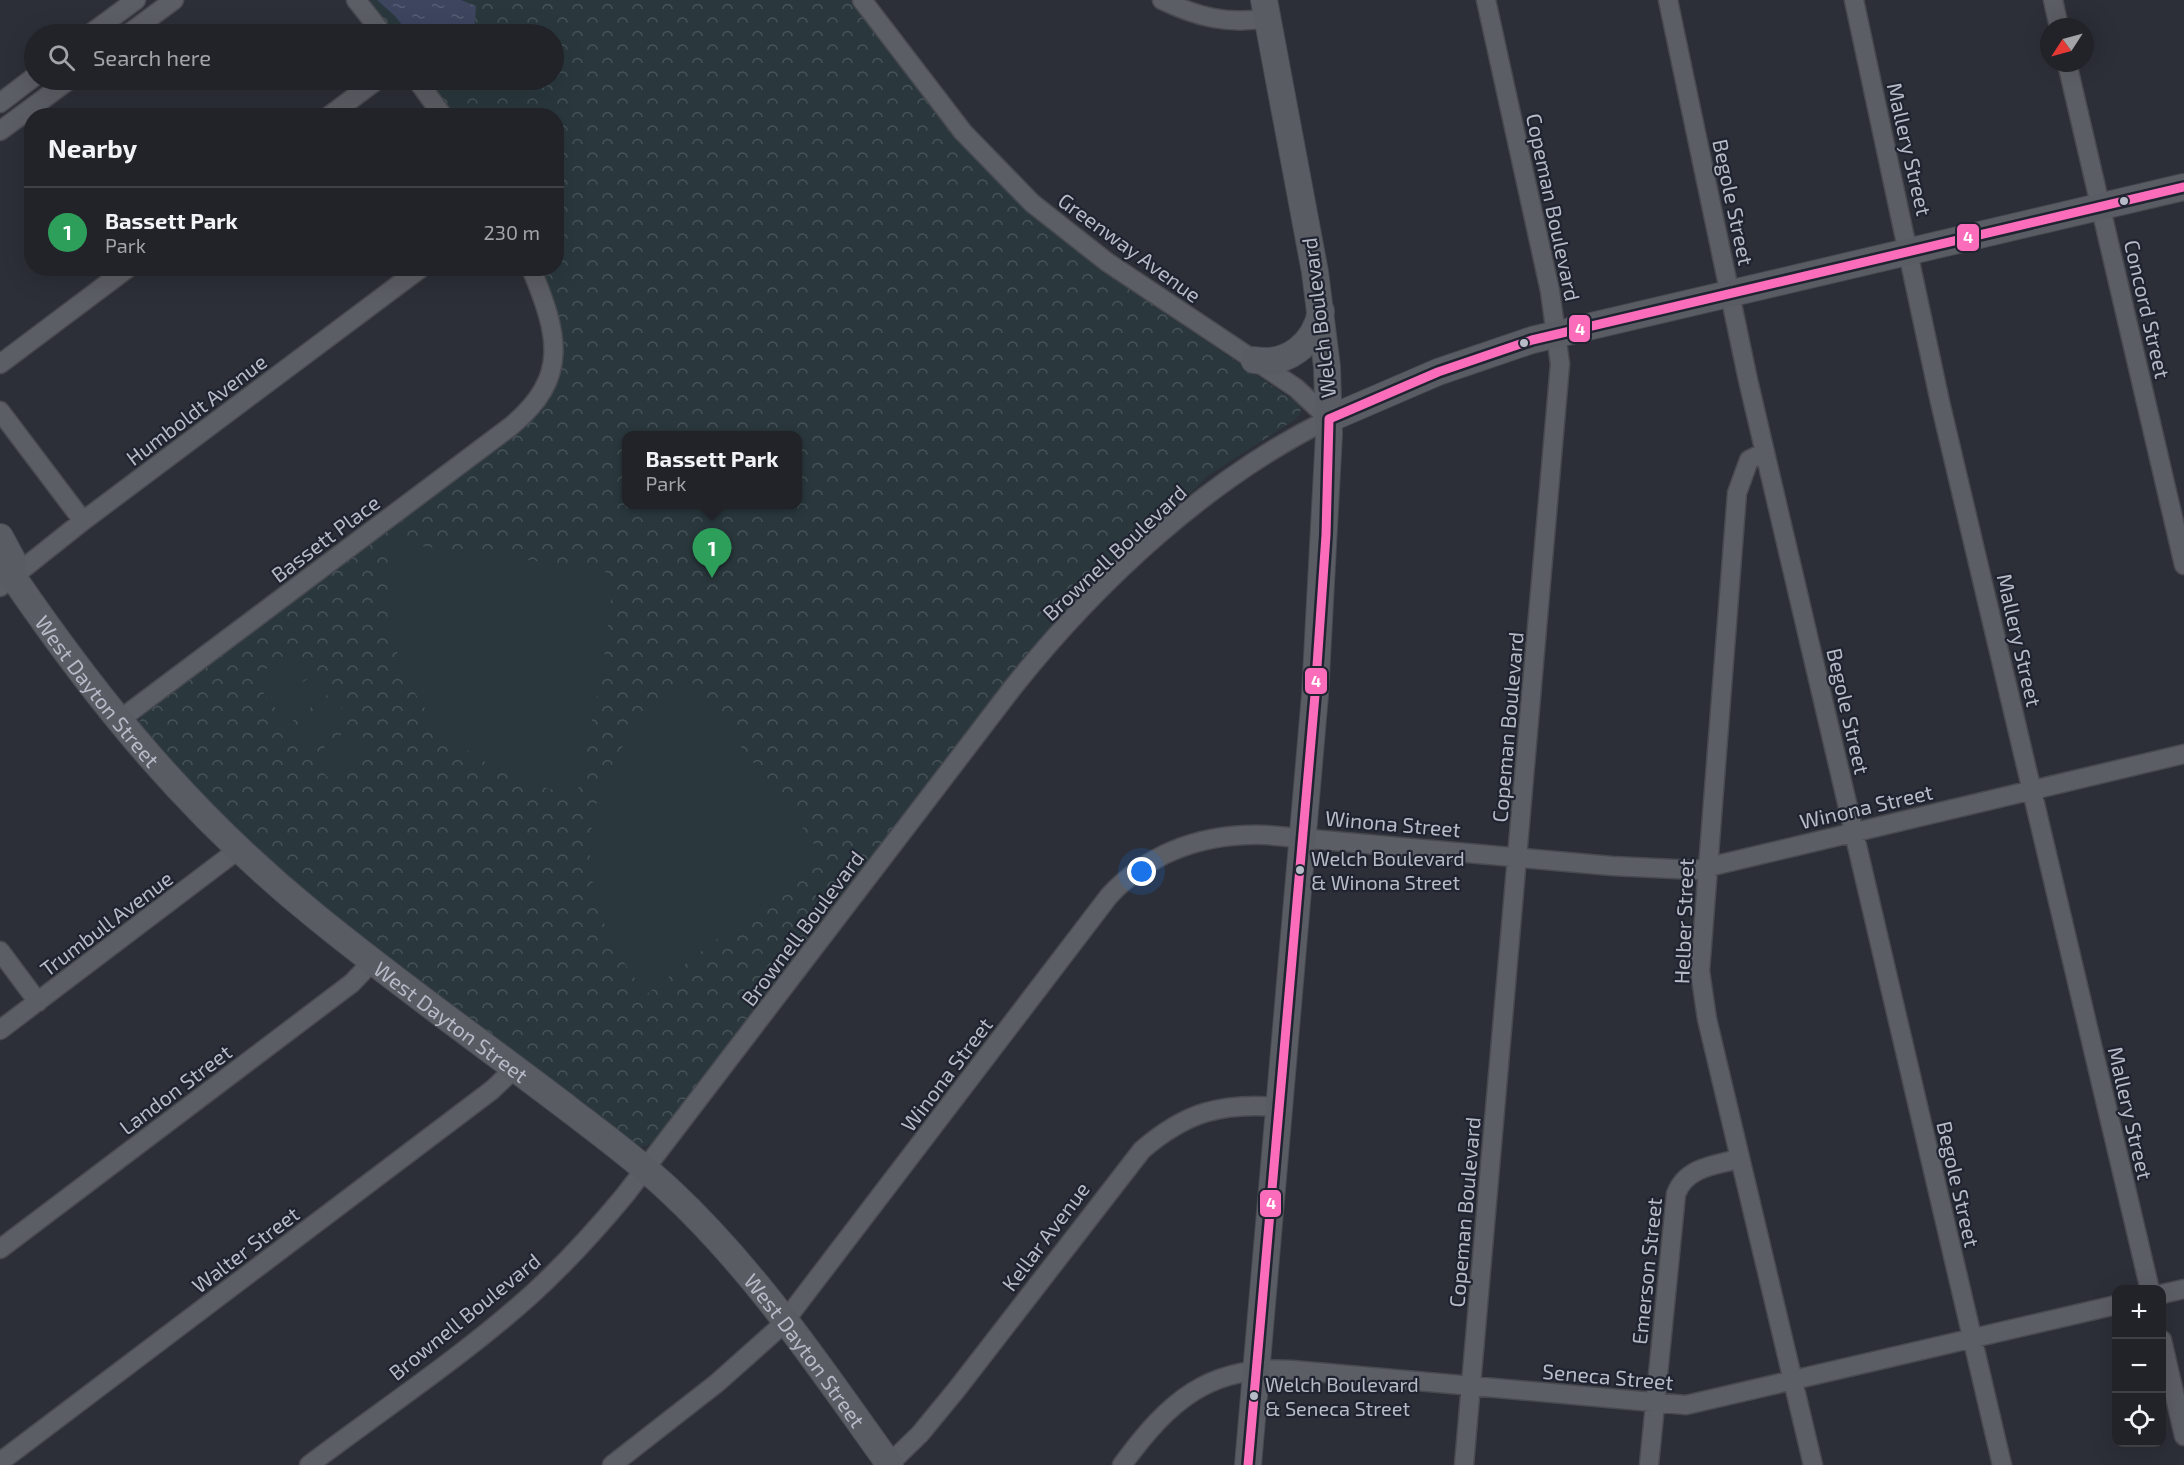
<!DOCTYPE html>
<html lang="en">
<head>
<meta charset="utf-8">
<style>
  body { margin:0; font-family:"Exo 2",sans-serif; background:#292b31; color:#f1f3f6 }
  .controls { position:absolute; right:18px; bottom:18px; display:grid; overflow:hidden; border-radius:12px; box-shadow:0 6px 24px #0002 }
  .controls button { width:54px; height:54px; display:grid; place-items:center; padding:0; border:0; border-bottom:2px solid #3e4046; background:#212329; color:#f1f3f6; font:30px sans-serif }
  .compass { position:absolute; left:2040px; top:18px; width:54px; height:54px; border-radius:50%; background:#212329; box-shadow:0 6px 24px #0002; rotate:234deg }
  .you { position:absolute; left:1142px; top:872px; width:21px; height:21px; margin:-15px; border:4px solid #fff; border-radius:50%; background:#1a73e8; box-shadow:0 0 0 9px #1a73e833 }
  .badge { display:grid; place-items:center; width:39px; height:39px; border-radius:50%; background:#ea580c; color:#fff; font-size:20px; font-weight:700 }
  .pin { position:absolute; translate:-50% -50px; filter:drop-shadow(0 2px 3px #0008) }
  .pin::after { content:''; position:absolute; top:32px; width:21px; height:18px; background:inherit; clip-path:polygon(0 0,100% 0,50% 100%) }
  .popup { position:absolute; left:622px; top:431px; width:180px; height:78px; box-sizing:border-box; display:grid; place-content:center; border-radius:12px; background:#212329; filter:drop-shadow(0 2px 4px #0005); font-size:20px; white-space:nowrap; color:#a2a4a8 }
  .popup b { font-size:22px; color:#f1f3f6 }
  .popup::after { content:''; position:absolute; left:50%; top:100%; margin-left:-12px; border:12px solid transparent; border-top-color:#212329 }
  .list { margin:0; padding:0; list-style:none }
  h2 { display:flex; justify-content:space-between; align-items:center; height:78px; margin:0; padding:0 24px; font-size:26px }
  h2 small { font-size:20px; font-weight:400; color:#a2a4a8 }
  .list li { display:grid; grid-template-columns:39px 1fr auto; gap:18px; align-items:center; box-sizing:border-box; height:90px; padding:0 24px; border-top:2px solid #3e4046 }
  .list b { display:block; font-size:22px; white-space:nowrap }
  .list p { margin:0; font-size:20px; white-space:nowrap; color:#a2a4a8 }
  .list em { font-size:20px; font-style:normal; color:#a2a4a8 }
  .icon { flex:none; width:33px; height:33px; fill:none; stroke:currentColor; stroke-width:2; stroke-linecap:round; stroke-linejoin:round }
  .map { position:relative; flex:none; width:2184px; height:1465px; overflow:hidden }
  .search { position:absolute; background:#212329; box-shadow:0 6px 24px #0002; left:24px; top:24px; width:540px; height:66px; display:flex; align-items:center; gap:15px; box-sizing:border-box; padding:0 21px; border-radius:33px; color:#a2a4a8; font-size:22px }
  .panel { position:absolute; background:#212329; box-shadow:0 6px 24px #0002; left:24px; top:108px; width:540px; height:168px; border-radius:24px }
  .map>svg:first-child { display:block }
</style>
</head>
<body>
<div class="map">
<svg width="2184" height="1465" viewBox="0 0 2184 1465">
  <defs>
    <pattern id="park-crowns" width="20" height="18" patternUnits="userSpaceOnUse" patternTransform="scale(1.5)"><rect width="20" height="18" fill="#2a383d"/><path d="M2 6a3 3 0 1 1 6 0M12 15a3 3 0 1 1 6 0" fill="none" stroke="#475358"/></pattern>
    <pattern id="water-ripples" width="26" height="14" patternUnits="userSpaceOnUse" patternTransform="scale(1.5)"><rect width="26" height="14" fill="#3d455f"/><path d="M2 4q2-2 4 0t4 0M15 11q2-2 4 0t4 0" fill="none" stroke="#575e74"/></pattern>
  </defs>
  <rect width="100%" height="100%" fill="#2c2f37"/>
  <path fill="url(#park-crowns)" fill-rule="evenodd" d="M 366,0 L 850,0 L 961,144 L 1028,212 L 1093,264 L 1301,406 L 1300,414 L 1294,420 L 1207,476 L 1022,663 L 971,726 L 656,1141 L 647,1146 L 638,1147 L 370,948 L 238,837 L 138,724 L 143,715 L 163,699 L 526,426 C 579,382 563,324 540,269 L 556,268 L 556,116 L 454,115 L 427,80 L 554,80 L 554,34 L 393,34 ZM 626,436 L 798,436 L 798,504 L 626,504 Z"/>
  <path fill="#2a383d" d="M 390,542 L 594,569 L 606,572 L 613,581 L 603,666 L 577,795 C 482,778 404,721 390,620 C 386,594 388,568 390,542 Z
    M 295,647 L 310,667 L 268,699 L 253,679 Z
    M 315,673 L 330,693 L 287,725 L 273,705 Z
    M 688,677 L 812,840 L 816,849 L 816,861 L 647,994 C 556,883 577,764 688,677 Z
    M 335,699 L 349,719 L 307,751 L 292,731 Z
    M 354,725 L 369,745 L 327,777 L 312,757 Z"/>
  <path fill="url(#water-ripples)" d="M 377,0 L 461,0 L 476,6 L 474,34 L 409,34 L 395,16 Z"/>
  <g fill="none" stroke-linecap="round" stroke-linejoin="round">
    <defs>
      <path id="street" d="M 356,0 L 383,34
        M 1162,0 C 1197,17 1229,25 1267,18
        M 1668,0 L 1748,380 L 2002,1465
        M 1854,0 L 1940,402 L 2150,1290
        M 2053,0 L 2059,27
        M 90,34 L 136,0
        M 128,34 L 174,0
        M 2067,63 L 2184,565
        M 417,80 L 443,116
        M 0,103 L 34,77
        M 329,116 L 377,80
        M 0,131 L 69,80
        M 0,364 L 128,268
        M 0,411 L 83,521
        M 1765,452 L 1749,460 L 1737,493 L 1700,971 L 1707,1019 L 1813,1465
        M 0,587 L 83,521 L 421,268
        M 118,721 L 510,427 C 571,377 558,334 531,268
        M 0,951 L 38,1002
        M 0,1030 L 239,849
        M 0,1249 L 352,983 L 373,961
        M 2162,1294 L 2184,1289
        M 2162,1340 L 2184,1436
        M 0,1462 L 492,1090 L 515,1068
        M 309,1465 C 383,1409 462,1357 531,1295 C 565,1264 596,1230 625,1195 L 1014,686 C 1097,582 1208,478 1329,419 L 1296,388 L 1107,262 L 1032,203 L 963,132 L 862,0
        M 612,1465 L 717,1383 L 781,1326 L 1109,896 C 1151,851 1206,833 1266,835 L 1612,866 L 1696,870 L 2184,754
        M 888,1465 L 920,1434 L 957,1389 L 1142,1150 C 1186,1112 1222,1102 1280,1107
        M 1122,1465 C 1168,1402 1209,1364 1293,1370 L 1686,1405 L 2116,1305
        M 1464,1465 L 1560,364 L 1550,291 L 1486,0
        M 1649,1465 L 1676,1194 C 1686,1167 1715,1165 1739,1159"/>
      <g id="secondary">
        <path d="M 1254,360 C 1287,366 1315,344 1321,311"/>
        <path d="M 1329,419 L 1438,372 L 1532,340 L 2184,187"/>
        <path d="M 0,537 L 13,561 L 13,577"/>
        <path id="s1" d="M 0,572 L 13,577 C 102,707 191,815 314,915 C 397,983 485,1045 570,1110 C 604,1136 638,1161 669,1190 C 756,1271 821,1369 890,1465"/>
        <path d="M 1248,1465 L 1315,695 L 1329,434 L 1327,367 L 1315,272 L 1264,0"/>
      </g>
    </defs>
    <use href="#street" stroke="#484a50" stroke-width="21"/>
    <use href="#secondary" stroke="#484a50" stroke-width="28"/>
    <use href="#street" stroke="#5c5e65" stroke-width="18"/>
    <use href="#secondary" stroke="#5a5c64" stroke-width="26"/>
    <defs>
      <path id="bus-1" d="M 1329,419 L 1438,372 L 1532,340 L 2184,187
        M 1248,1465 L 1315,695 L 1326,535 L 1329,419"/>
    </defs>
    <use href="#bus-1" stroke="#202431" stroke-width="14"/>
    <use href="#bus-1" stroke="#fb6dba" stroke-width="9"/>
  </g>
  <g fill="#b7bac7" stroke="#202431" stroke-width="2">
    <circle cx="2124" cy="201" r="5"/>
    <circle cx="1524" cy="343" r="5"/>
    <circle cx="1300" cy="870" r="5"/>
    <circle cx="1254" cy="1396" r="5"/>
  </g>
  <g text-anchor="middle" dominant-baseline="central" stroke-width="4.5" stroke-linejoin="round" paint-order="stroke">
    <g font-size="20" fill="#b7bac7" stroke="#202431" text-anchor="start">
      <text x="1311" y="858">Welch Boulevard<tspan x="1311" dy="24">&amp; Winona Street</tspan></text>
      <text x="1265" y="1384">Welch Boulevard<tspan x="1265" dy="24">&amp; Seneca Street</tspan></text>
    </g>
    <g font-size="21" fill="#b7bac7" stroke="#202431">
      <text transform="translate(1910 149) rotate(77)">Mallery Street</text>
      <text transform="translate(1734 202) rotate(78)">Begole Street</text>
      <text transform="translate(1554 207) rotate(78)">Copeman Boulevard</text>
      <text transform="translate(1130 247) rotate(36)">Greenway Avenue</text>
      <text transform="translate(2148 309) rotate(77)">Concord Street</text>
      <text transform="translate(1318 318) rotate(-97)">Welch Boulevard</text>
      <text transform="translate(196 409) rotate(-37)">Humboldt Avenue</text>
      <text transform="translate(325 538) rotate(-37)">Bassett Place</text>
      <text transform="translate(1114 552) rotate(-43)">Brownell Boulevard</text>
      <text transform="translate(2020 640) rotate(77)">Mallery Street</text>
      <text stroke="none"><textPath href="#s1" startOffset="156">West Dayton Street</textPath></text>
      <text transform="translate(1849 711) rotate(77)">Begole Street</text>
      <text transform="translate(1507 727) rotate(-85)">Copeman Boulevard</text>
      <text transform="translate(1866 806) rotate(-13)">Winona Street</text>
      <text transform="translate(1393 823) rotate(5)">Winona Street</text>
      <text transform="translate(1683 921) rotate(-88)">Helber Street</text>
      <text transform="translate(106 923) rotate(-37)">Trumbull Avenue</text>
      <text transform="translate(802 928) rotate(-53)">Brownell Boulevard</text>
      <text stroke="none"><textPath href="#s1" startOffset="642">West Dayton Street</textPath></text>
      <text transform="translate(946 1074) rotate(-53)">Winona Street</text>
      <text transform="translate(175 1089) rotate(-37)">Landon Street</text>
      <text transform="translate(2131 1113) rotate(77)">Mallery Street</text>
      <text transform="translate(1959 1184) rotate(77)">Begole Street</text>
      <text transform="translate(1464 1212) rotate(-85)">Copeman Boulevard</text>
      <text transform="translate(1045 1236) rotate(-53)">Kellar Avenue</text>
      <text transform="translate(245 1249) rotate(-37)">Walter Street</text>
      <text transform="translate(1646 1271) rotate(-84)">Emerson Street</text>
      <text transform="translate(464 1316) rotate(-39)">Brownell Boulevard</text>
      <text stroke="none"><textPath href="#s1" startOffset="1128">West Dayton Street</textPath></text>
      <text transform="translate(1608 1376) rotate(5)">Seneca Street</text>
    </g>
  </g>
  <g stroke="#202431" stroke-width="2">
    <rect x="1956" y="223" width="24" height="29" rx="6" fill="#fb6dba"/>
    <rect x="1568" y="314" width="23" height="29" rx="6" fill="#fb6dba"/>
    <rect x="1304" y="667" width="24" height="28" rx="6" fill="#fb6dba"/>
    <rect x="1259" y="1189" width="23" height="29" rx="6" fill="#fb6dba"/>
  </g>
  <g font-size="16" text-anchor="middle" font-weight="bold" fill="#fff">
    <text x="1968" y="243">4</text>
    <text x="1580" y="335">4</text>
    <text x="1316" y="687">4</text>
    <text x="1271" y="1209">4</text>
  </g>
</svg>
<div class="controls">
<button>+</button>
<button>−</button>
<button><svg class="icon" aria-label="locate" viewBox="0 0 24 24"><circle cx="12" cy="12" r="6"/><path d="M12 2v4M12 18v4M2 12h4M18 12h4"/></svg></button>
</div>
<svg class="compass" viewBox="-18 -18 36 36"><path d="M0-13l5 13h-10z" fill="#e53935"/><path d="M0 13l5-13h-10z" fill="#a2a4a8"/></svg>
<div class="you"></div>
<div class="pin badge" style="left:712px;top:578px;background:#2e9e5b">1</div>
<div class="popup"><b>Bassett Park</b>Park</div>
<div class="search"><svg class="icon" aria-label="search" viewBox="0 0 24 24"><circle cx="10" cy="10" r="6"/><path d="M15 15l6 6"/></svg>Search here</div>
<section class="panel">
<h2>Nearby<small></small></h2>
<ul class="list">
<li><span class="badge" style="background:#2e9e5b">1</span><div><b>Bassett Park</b><p>Park</p></div><em>230 m</em></li>
</ul>
</section>
</div>
</body>
</html>
